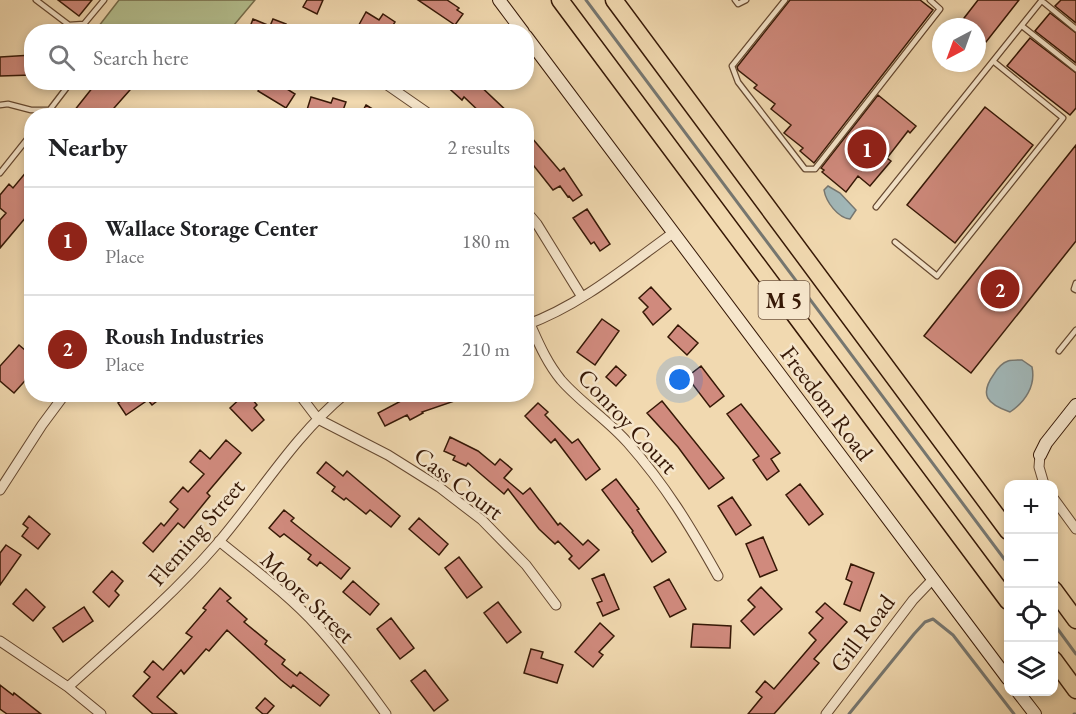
<!DOCTYPE html>
<html lang="en">
<head>
<meta charset="utf-8">
<style>
  body { margin:0; font-family:"EB Garamond",serif; background:#f6f6f6; color:#202124 }
  .controls { position:absolute; right:18px; bottom:18px; display:grid; overflow:hidden; border-radius:12px; box-shadow:0 3px 9px #0003 }
  .controls button { width:54px; height:54px; display:grid; place-items:center; padding:0; border:0; border-bottom:2px solid #e0e0e0; background:#fff; color:#202124; font:30px sans-serif }
  .compass { position:absolute; left:932px; top:18px; width:54px; height:54px; border-radius:50%; background:#fff; box-shadow:0 3px 9px #0003; rotate:221deg }
  .you { position:absolute; left:680px; top:380px; width:21px; height:21px; margin:-15px; border:4px solid #fff; border-radius:50%; background:#1a73e8; box-shadow:0 0 0 9px #1a73e833 }
  .badge { display:grid; place-items:center; width:39px; height:39px; border-radius:50%; background:#8f2418; color:#fff; font-size:20px; font-weight:700 }
  .pin { position:absolute; translate:-50% -50%; border:3px solid #fff; box-shadow:0 2px 6px #0006 }
  .list { margin:0; padding:0; list-style:none }
  h2 { display:flex; justify-content:space-between; align-items:center; height:78px; margin:0; padding:0 24px; font-size:26px }
  h2 small { font-size:20px; font-weight:400; color:#757577 }
  .list li { display:grid; grid-template-columns:39px 1fr auto; gap:18px; align-items:center; box-sizing:border-box; height:108px; padding:0 24px; border-top:2px solid #e0e0e0 }
  .list b { display:block; font-size:22px; white-space:nowrap }
  .list p { margin:0; font-size:20px; white-space:nowrap; color:#757577 }
  .list em { font-size:20px; font-style:normal; color:#757577 }
  .icon { flex:none; width:33px; height:33px; fill:none; stroke:currentColor; stroke-width:2; stroke-linecap:round; stroke-linejoin:round }
  .map { position:relative; flex:none; width:1076px; height:714px; overflow:hidden }
  .search { position:absolute; background:#fff; box-shadow:0 3px 9px #0003; left:24px; top:24px; width:510px; height:66px; display:flex; align-items:center; gap:15px; box-sizing:border-box; padding:0 21px; border-radius:24px; color:#757577; font-size:22px }
  .panel { position:absolute; background:#fff; box-shadow:0 3px 9px #0003; left:24px; top:108px; width:510px; height:294px; border-radius:24px }
  .map>svg:first-child { display:block }
</style>
</head>
<body>
<div class="map">
<svg width="1076" height="714" viewBox="0 0 1076 714">
  <rect width="100%" height="100%" fill="#f1d9b0"/>
  <filter id="stains"><feTurbulence type="fractalNoise" baseFrequency=".00333" numOctaves="4"/><feColorMatrix values="0 0 0 0 .2 0 0 0 0 .09 0 0 0 0 .02 0 0 0 .5 -.17"/></filter>
  <radialGradient id="worn" r=".72"><stop offset=".6" stop-color="#630" stop-opacity="0"/><stop offset="1" stop-color="#630" stop-opacity=".3"/></radialGradient>
  <path fill="#b4c090" stroke="#756c4b" stroke-width="1.5" d="M 119,0 L 255,0 L 229,31 L 95,31 Z"/>
  <path fill="#a1b7b8" stroke="#767771" stroke-width="1.5" d="M 828,186 L 840,193 L 856,210 L 850,219 C 838,218 826,202 824,190 Z
    M 1022,360 L 1032,367 C 1036,386 1025,402 1010,412 C 987,404 979,395 994,374 C 997,369 1002,363 1008,361 C 1012,360 1018,360 1022,360 Z"/>
  <g fill="none" stroke-linecap="round" stroke-linejoin="round">
    <path stroke="#767771" stroke-width="3" d="M 586,0 L 1008,564
      M 1054,624 L 1076,654
      M 849,714 L 914,634 L 925,622 L 933,619 L 953,635 L 1014,714
      M 1074,714 L 1075,714"/>
  </g>
  <path fill="#d08a7d" stroke="#361806" stroke-width="1.5" d="M 58,0 L 92,0 L 79,16 Z
    M 307,0 L 323,0 L 317,14 L 303,7 Z
    M 418,0 L 447,0 L 459,8 L 457,10 L 463,14 L 455,25 Z
    M 790,0 L 920,0 L 933,10 L 814,163 L 800,151 L 803,148 L 784,133 L 791,125 L 771,109 L 775,104 L 754,88 L 757,85 L 738,70 L 737,67 Z
    M 978,0 L 1019,0 L 986,42 L 977,35 L 977,27 L 967,27 L 961,22 Z
    M 1061,0 L 1076,0 L 1076,23 L 1055,6 Z
    M 366,12 L 379,20 L 383,14 L 395,22 L 389,32 L 355,32 Z
    M 1050,13 L 1076,33 L 1076,63 L 1035,31 Z
    M 253,19 L 270,26 L 273,19 L 286,24 L 283,32 L 253,32 L 254,29 L 250,27 Z
    M 1030,38 L 1076,73 L 1076,108 L 1070,115 L 1007,66 Z
    M 32,55 L 32,75 L 0,76 L 0,57 Z
    M 97,82 L 137,82 L 107,116 L 70,116 Z
    M 264,82 L 276,82 L 295,94 L 286,108 L 258,91 Z
    M 442,82 L 476,82 L 512,116 L 484,116 L 464,97 L 462,100 Z
    M 878,95 L 916,126 L 910,133 L 908,131 L 887,158 L 891,161 L 870,186 L 858,176 L 846,192 L 822,172 L 824,170 L 821,168 Z
    M 311,97 L 331,103 L 333,98 L 346,102 L 341,116 L 314,116 L 306,113 Z
    M 366,105 L 384,116 L 360,116 Z
    M 985,107 L 1033,145 L 955,243 L 907,205 Z
    M 526,131 L 560,171 L 564,168 L 582,195 L 573,201 L 569,196 L 568,197 L 560,186 L 553,190 L 526,156 Z
    M 1076,145 L 1076,241 L 971,373 L 924,336 Z
    M 32,165 L 32,210 L 0,248 L 0,220 L 6,213 L 0,208 L 0,195 L 9,184 L 13,188 Z
    M 587,209 L 610,244 L 600,251 L 594,242 L 591,244 L 573,218 Z
    M 651,287 L 671,309 L 653,325 L 643,312 L 648,307 L 639,298 Z
    M 602,319 L 619,331 L 595,365 L 577,352 Z
    M 678,325 L 698,343 L 687,355 L 668,337 Z
    M 19,345 L 32,356 L 32,373 L 14,393 L 0,381 L 0,366 Z
    M 616,366 L 626,375 L 616,386 L 606,377 Z
    M 701,366 L 724,396 L 710,407 L 687,377 Z
    M 130,394 L 166,394 L 152,405 L 148,400 L 126,415 L 118,403 Z
    M 245,394 L 248,394 L 257,405 L 254,408 L 264,420 L 252,431 L 230,408 Z
    M 407,394 L 469,394 L 469,396 L 422,412 L 423,413 L 410,420 L 407,415 L 385,426 L 378,413 L 401,401 L 399,398 Z
    M 662,401 L 724,478 L 709,489 L 678,447 L 647,413 Z
    M 538,403 L 548,412 L 545,415 L 572,443 L 578,439 L 600,469 L 586,480 L 555,439 L 551,443 L 525,416 Z
    M 741,404 L 780,453 L 771,459 L 779,471 L 767,480 L 753,460 L 759,456 L 727,414 Z
    M 450,437 L 478,451 L 495,465 L 500,459 L 512,469 L 504,478 L 523,494 L 530,488 L 558,525 L 560,523 L 583,545 L 588,540 L 599,550 L 579,569 L 569,559 L 572,556 L 558,541 L 555,544 L 539,529 L 508,489 L 504,494 L 468,463 L 466,466 L 453,460 L 455,456 L 444,451 Z
    M 226,440 L 241,453 L 207,493 L 210,496 L 184,528 L 178,523 L 153,552 L 143,543 L 161,523 L 164,526 L 178,509 L 170,502 L 183,487 L 188,492 L 204,474 L 190,462 L 200,450 L 210,459 Z
    M 326,462 L 343,476 L 347,471 L 400,516 L 391,527 L 370,510 L 366,514 L 346,498 L 344,500 L 332,491 L 335,487 L 317,473 Z
    M 616,479 L 639,509 L 637,510 L 666,552 L 652,562 L 632,532 L 633,531 L 602,490 Z
    M 800,484 L 823,514 L 809,525 L 786,495 Z
    M 732,497 L 751,525 L 736,535 L 718,506 Z
    M 284,510 L 294,518 L 291,521 L 350,568 L 341,579 L 320,562 L 317,566 L 308,559 L 311,555 L 284,534 L 280,537 L 269,528 Z
    M 29,516 L 50,534 L 38,549 L 22,536 L 28,528 L 23,524 Z
    M 419,518 L 448,544 L 439,555 L 409,529 Z
    M 763,537 L 777,570 L 760,577 L 746,544 Z
    M 6,545 L 21,555 L 0,585 L 0,553 Z
    M 459,557 L 482,587 L 467,598 L 445,568 Z
    M 851,564 L 874,573 L 860,611 L 844,604 L 852,582 L 846,579 Z
    M 112,571 L 123,581 L 115,591 L 119,595 L 109,607 L 93,592 Z
    M 604,574 L 619,609 L 603,616 L 597,603 L 602,601 L 592,579 Z
    M 669,579 L 686,609 L 670,617 L 654,587 Z
    M 353,581 L 379,604 L 370,615 L 343,592 Z
    M 761,587 L 782,609 L 754,635 L 741,621 L 755,607 L 748,600 Z
    M 220,588 L 231,598 L 227,601 L 247,619 L 244,622 L 267,641 L 265,644 L 285,660 L 282,664 L 297,676 L 300,672 L 329,695 L 320,706 L 293,685 L 291,688 L 281,680 L 227,630 L 209,651 L 206,649 L 184,674 L 181,670 L 157,697 L 177,714 L 153,714 L 133,696 L 150,677 L 144,672 L 153,661 L 163,670 L 192,637 L 186,633 L 206,610 L 203,608 Z
    M 26,589 L 45,607 L 33,621 L 13,604 Z
    M 498,602 L 521,632 L 507,643 L 484,613 Z
    M 825,603 L 847,622 L 814,659 L 819,663 L 774,714 L 748,714 L 762,697 L 756,692 L 765,681 L 774,689 L 816,640 L 809,633 L 823,618 L 816,612 Z
    M 84,607 L 93,621 L 63,642 L 53,628 Z
    M 391,618 L 414,648 L 400,659 L 377,629 Z
    M 600,623 L 614,636 L 599,652 L 603,655 L 593,667 L 575,652 Z
    M 693,624 L 731,626 L 730,648 L 691,647 Z
    M 531,649 L 543,652 L 541,658 L 563,665 L 557,683 L 524,673 Z
    M 425,670 L 448,700 L 434,711 L 411,681 Z
    M 0,685 L 13,695 L 14,693 L 41,714 L 7,714 L 0,709 Z
    M 265,698 L 274,706 L 267,714 L 263,714 L 256,708 Z"/>
  <g fill="none" stroke-linecap="round" stroke-linejoin="round">
    <defs>
      <path id="lane" d="M 36,0 L 69,25 L 84,24 L 104,0
        M 735,0 L 738,4 L 746,0
        M 785,0 L 732,66 L 738,82 L 805,169 L 815,169 L 940,9 L 930,0
        M 1042,1 L 1076,29
        M 1022,26 L 1076,69
        M 0,105 L 8,104 L 31,110 L 49,110
        M 45,116 L 71,82
        M 0,173 L 32,133
        M 876,207 L 1042,0
        M 895,242 L 937,276 L 1063,118 L 993,61
        M 1076,283 L 1074,289 L 1076,290
        M 1059,351 L 1076,330"/>
      <path id="street" d="M 383,82 L 432,116
        M 526,211 L 537,224 L 582,297
        M 530,324 C 539,344 547,363 561,380 C 581,403 608,420 628,443 C 666,486 690,526 718,576
        M 526,325 C 581,305 627,266 673,233
        M 299,394 L 318,419 L 388,455 L 439,487 L 482,520 L 526,565 L 556,605
        M 1040,455 L 1039,467 L 1044,484
        M 0,490 L 42,425 L 65,394
        M 1054,499 L 1076,529
        M 219,541 C 252,568 289,595 317,626 C 343,654 364,684 386,714
        M 0,641 L 68,687 L 101,714
        M 68,687 C 119,641 172,596 217,544 C 260,494 293,437 345,394
        M 826,714 L 913,600 L 933,579"/>
      <path id="secondary" d="M 499,0 L 523,32
        M 526,36 L 1008,679
        M 1040,455 L 1046,443 L 1076,405
        M 1018,692 L 1035,714"/>
      <path id="highway" d="M 560,0 L 1008,601
        M 614,0 L 1008,531
        M 1054,590 L 1076,620
        M 1054,660 L 1076,690"/>
    </defs>
    <use href="#lane" stroke="#654830" stroke-width="7"/>
    <use href="#street" stroke="#654830" stroke-width="11"/>
    <use href="#secondary" stroke="#361806" stroke-width="14"/>
    <use href="#highway" stroke="#361806" stroke-width="19"/>
    <use href="#lane" stroke="#f6e6cc" stroke-width="4.5"/>
    <use href="#street" stroke="#f6e6cc" stroke-width="9"/>
    <use href="#secondary" stroke="#f6e6cc" stroke-width="12"/>
    <use href="#highway" stroke="#f1d9b0" stroke-width="16"/>
  </g>
  <g text-anchor="middle" dominant-baseline="central" stroke-width="5" stroke-linejoin="round" paint-order="stroke">
    <rect fill="#f6e6cc" stroke="#705641" stroke-width="1.5" x="758.5" y="281" width="51" height="38" rx="4.5"/>
    <g font-size="22" font-weight="bold" fill="#361806">
      <text x="784" y="300">M 5</text>
    </g>
    <g font-size="24" fill="#361806" stroke="#f6e6cc">
      <text transform="translate(827 403) rotate(53)">Freedom Road</text>
      <text transform="translate(628 421) rotate(47)">Conroy Court</text>
      <text transform="translate(459 483) rotate(37)">Cass Court</text>
      <text transform="translate(196 532) rotate(-49)">Fleming Street</text>
      <text transform="translate(308 597) rotate(44)">Moore Street</text>
      <text transform="translate(862 633) rotate(-53)">Gill Road</text>
    </g>
  </g>
  <rect width="100%" height="100%" filter="url(#stains)"/>
  <rect width="100%" height="100%" fill="url(#worn)"/>
</svg>
<div class="controls">
<button>+</button>
<button>−</button>
<button><svg class="icon" aria-label="locate" viewBox="0 0 24 24"><circle cx="12" cy="12" r="6"/><path d="M12 2v4M12 18v4M2 12h4M18 12h4"/></svg></button>
<button><svg class="icon" aria-label="layers" viewBox="0 0 24 24"><path d="M12 4l9 5-9 5-9-5zM3 14l9 5 9-5"/></svg></button>
</div>
<svg class="compass" viewBox="-18 -18 36 36"><path d="M0-13l5 13h-10z" fill="#e53935"/><path d="M0 13l5-13h-10z" fill="#757577"/></svg>
<div class="you"></div>
<div class="pin badge" style="left:867px;top:149px">1</div>
<div class="pin badge" style="left:1000px;top:289px">2</div>
<div class="search"><svg class="icon" aria-label="search" viewBox="0 0 24 24"><circle cx="10" cy="10" r="6"/><path d="M15 15l6 6"/></svg>Search here</div>
<section class="panel">
<h2>Nearby<small>2 results</small></h2>
<ul class="list">
<li><span class="badge">1</span><div><b>Wallace Storage Center</b><p>Place</p></div><em>180 m</em></li>
<li><span class="badge">2</span><div><b>Roush Industries</b><p>Place</p></div><em>210 m</em></li>
</ul>
</section>
</div>
</body>
</html>
